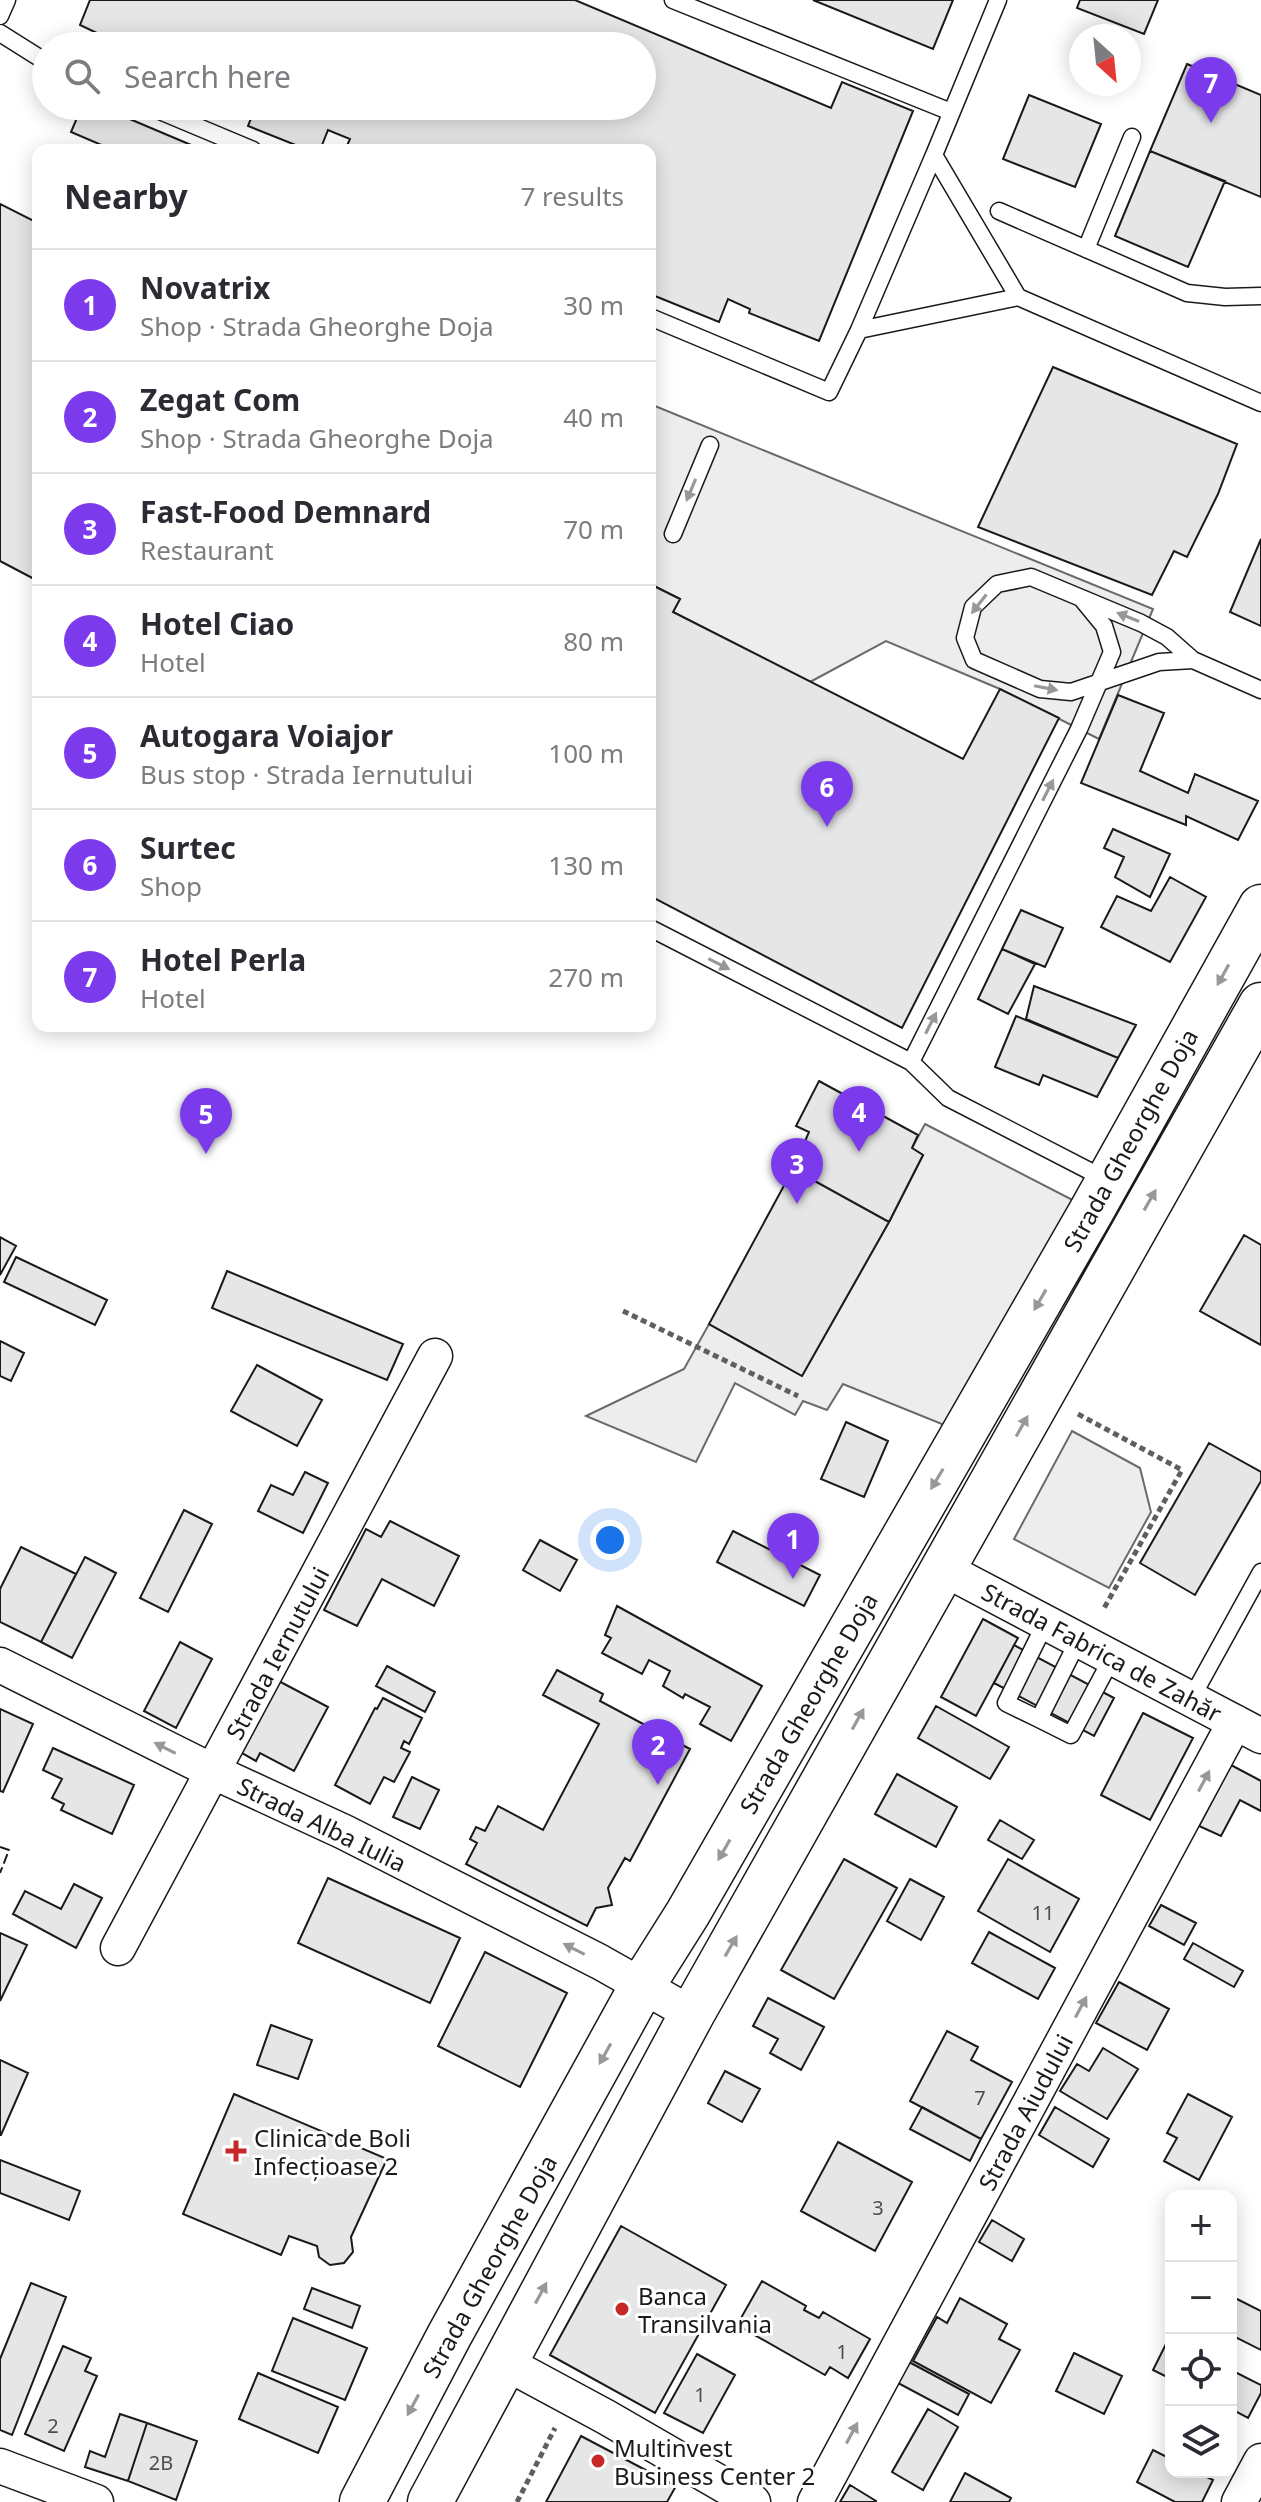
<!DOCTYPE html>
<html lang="en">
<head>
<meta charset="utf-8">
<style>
  body { margin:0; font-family:"Noto Sans",sans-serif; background:#f7f7f7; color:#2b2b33 }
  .controls { position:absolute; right:24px; bottom:24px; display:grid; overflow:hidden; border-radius:16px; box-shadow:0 4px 20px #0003 }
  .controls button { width:72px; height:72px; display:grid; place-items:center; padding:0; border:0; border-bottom:2px solid #e1e1e2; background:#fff; color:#2b2b33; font:40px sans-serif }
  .compass { position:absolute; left:1069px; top:24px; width:72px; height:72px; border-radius:50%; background:#fff; box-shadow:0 4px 20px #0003; rotate:153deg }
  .you { position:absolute; left:610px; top:1540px; width:28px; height:28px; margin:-20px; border:6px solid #fff; border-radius:50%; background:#1a73e8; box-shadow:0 0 0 12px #1a73e833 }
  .badge { display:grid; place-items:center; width:52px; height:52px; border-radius:50%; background:#7c3aed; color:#fff; font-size:26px; font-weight:700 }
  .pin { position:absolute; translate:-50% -66px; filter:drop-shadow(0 2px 4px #0008) }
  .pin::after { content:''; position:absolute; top:42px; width:28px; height:24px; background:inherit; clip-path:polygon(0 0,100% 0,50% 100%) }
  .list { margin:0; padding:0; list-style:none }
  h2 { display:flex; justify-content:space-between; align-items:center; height:104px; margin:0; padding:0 32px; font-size:34px }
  h2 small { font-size:26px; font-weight:400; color:#7c7c81 }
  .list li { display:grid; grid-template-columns:52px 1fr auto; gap:24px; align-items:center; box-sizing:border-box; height:112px; padding:0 32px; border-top:2px solid #e1e1e2 }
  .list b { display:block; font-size:30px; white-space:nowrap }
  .list p { margin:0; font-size:26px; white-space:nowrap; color:#7c7c81 }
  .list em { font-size:26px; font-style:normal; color:#7c7c81 }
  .icon { flex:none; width:44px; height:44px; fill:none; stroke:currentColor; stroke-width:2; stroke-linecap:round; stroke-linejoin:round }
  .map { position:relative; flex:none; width:1261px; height:2502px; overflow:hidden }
  .search { position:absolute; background:#fff; box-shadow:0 4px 20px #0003; left:32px; top:32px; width:624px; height:88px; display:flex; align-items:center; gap:20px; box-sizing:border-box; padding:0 28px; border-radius:44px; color:#7c7c81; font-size:30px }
  .panel { position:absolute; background:#fff; box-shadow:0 4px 20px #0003; left:32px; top:144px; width:624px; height:888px; border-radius:16px }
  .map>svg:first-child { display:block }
</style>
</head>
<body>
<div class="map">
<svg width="1261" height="2502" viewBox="0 0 1261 2502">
  <rect width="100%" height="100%" fill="#fff"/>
  <path fill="#ededed" stroke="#6a6a6a" stroke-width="2" d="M 650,404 L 1153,609 L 1099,739 L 1000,689 L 886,641 L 810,682 L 673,612 L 680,599 L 650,584 Z
    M 925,1124 L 1092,1210 L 964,1433 L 843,1384 L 827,1410 L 803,1401 L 795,1415 L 735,1383 L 696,1462 L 586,1416 L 684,1369 L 709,1324 L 802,1376 L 889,1222 L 923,1155 L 912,1148 Z
    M 1072,1431 L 1140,1468 L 1151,1512 L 1109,1588 L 1014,1539 Z"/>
  <path fill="#e6e6e6" stroke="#1a1a1a" stroke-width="2" d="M 90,0 L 575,0 L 831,108 L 842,82 L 913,111 L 819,341 L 749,313 L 750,309 L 728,299 L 719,322 L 650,294 L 650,150 L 345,150 L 350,139 L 328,130 L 320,150 L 308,150 L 248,126 L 256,106 L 642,106 L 642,46 L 92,46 L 97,33 L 80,25 Z
    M 813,0 L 953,0 L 933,49 Z
    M 1080,0 L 1158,0 L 1144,34 L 1077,8 Z
    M 1187,64 L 1261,95 L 1261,197 L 1150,151 Z
    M 1029,95 L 1101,124 L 1075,187 L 1003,159 Z
    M 82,106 L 99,106 L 203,150 L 113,150 L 71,132 Z
    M 1150,151 L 1225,181 L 1188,267 L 1115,236 Z
    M 0,204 L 38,223 L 38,581 L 0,561 Z
    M 1053,367 L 1237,444 L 1218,494 L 1187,557 L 1174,551 L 1152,595 L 978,527 Z
    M 1261,539 L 1261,626 L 1230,612 Z
    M 650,584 L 680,599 L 673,612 L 963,759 L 1000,689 L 1059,718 L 902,1028 L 650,896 Z
    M 1118,695 L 1164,713 L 1140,771 L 1188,793 L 1195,774 L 1258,801 L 1238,840 L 1186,816 L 1186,825 L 1081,783 Z
    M 1113,829 L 1170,854 L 1150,897 L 1115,877 L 1124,857 L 1104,848 Z
    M 1170,877 L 1206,897 L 1170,962 L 1101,927 L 1117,896 L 1151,911 Z
    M 1021,910 L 1063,928 L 1045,967 L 1002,949 Z
    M 1002,949 L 1035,964 L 1008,1014 L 978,999 Z
    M 1034,986 L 1136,1025 L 1118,1058 L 1026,1019 Z
    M 1016,1016 L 1118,1058 L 1097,1097 L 1043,1075 L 1039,1085 L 995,1067 Z
    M 819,1081 L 918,1135 L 912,1148 L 923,1155 L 889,1222 L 793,1169 L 809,1132 L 796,1126 Z
    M 793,1169 L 889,1222 L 802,1376 L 709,1324 Z
    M 1244,1235 L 1261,1245 L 1261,1345 L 1200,1311 Z
    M 0,1237 L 16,1246 L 0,1275 Z
    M 16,1257 L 107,1300 L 95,1325 L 4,1282 Z
    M 227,1271 L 403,1344 L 387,1380 L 212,1308 Z
    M 0,1341 L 24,1353 L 11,1381 L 0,1376 Z
    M 257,1365 L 322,1400 L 297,1446 L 231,1411 Z
    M 846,1422 L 888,1441 L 864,1497 L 821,1479 Z
    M 1209,1443 L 1261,1472 L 1261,1481 L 1195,1595 L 1140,1563 Z
    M 305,1472 L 328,1483 L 303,1533 L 258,1511 L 271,1485 L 293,1495 Z
    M 184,1510 L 212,1524 L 168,1612 L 140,1598 Z
    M 390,1521 L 459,1556 L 434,1606 L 382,1579 L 357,1626 L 324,1610 L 366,1529 L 381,1537 Z
    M 733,1531 L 820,1575 L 804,1606 L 717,1562 Z
    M 540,1540 L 577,1560 L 560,1591 L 523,1570 Z
    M 21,1547 L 76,1574 L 41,1642 L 0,1622 L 0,1589 Z
    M 85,1557 L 116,1573 L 72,1658 L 41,1642 Z
    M 617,1606 L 762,1686 L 731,1741 L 700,1724 L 710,1707 L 685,1694 L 683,1698 L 663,1686 L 670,1671 L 649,1660 L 642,1674 L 602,1653 L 611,1638 L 605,1635 Z
    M 983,1619 L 1018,1638 L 976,1716 L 941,1697 Z
    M 180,1642 L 212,1659 L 176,1728 L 144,1711 Z
    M 1014,1645 L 1114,1698 L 1094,1736 L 994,1683 Z
    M 387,1666 L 435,1692 L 425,1712 L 376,1686 Z
    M 557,1670 L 603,1694 L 600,1701 L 690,1749 L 630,1861 L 625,1858 L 608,1888 L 612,1905 L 596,1908 L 587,1926 L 466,1864 L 477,1843 L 470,1839 L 476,1827 L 485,1831 L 498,1806 L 543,1830 L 599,1724 L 543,1695 Z
    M 273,1678 L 328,1707 L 294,1771 L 260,1753 L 256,1761 L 235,1749 Z
    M 383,1698 L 422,1718 L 409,1744 L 404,1741 L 401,1748 L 410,1752 L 394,1782 L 384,1777 L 370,1804 L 335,1785 L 375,1708 L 377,1709 Z
    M 936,1706 L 1009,1747 L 990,1779 L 918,1738 Z
    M 0,1709 L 33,1724 L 3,1792 L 0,1791 Z
    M 1143,1713 L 1193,1738 L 1150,1820 L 1101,1795 Z
    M 53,1748 L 134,1785 L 112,1834 L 61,1810 L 64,1804 L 52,1798 L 62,1779 L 43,1770 Z
    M 1231,1765 L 1261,1781 L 1261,1811 L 1240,1800 L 1221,1836 L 1199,1826 Z
    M 897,1774 L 957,1807 L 936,1847 L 875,1814 Z
    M 412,1777 L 439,1790 L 420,1829 L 393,1817 Z
    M 1000,1820 L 1034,1840 L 1022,1859 L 988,1840 Z
    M 844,1859 L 897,1888 L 834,1999 L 781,1970 Z
    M 1008,1859 L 1079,1899 L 1050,1952 L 978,1911 Z
    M 328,1878 L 460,1938 L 430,2003 L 298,1943 Z
    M 910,1879 L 944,1897 L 921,1940 L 887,1921 Z
    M 74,1884 L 102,1898 L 76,1948 L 13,1914 L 25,1891 L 61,1909 Z
    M 1161,1905 L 1196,1923 L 1184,1945 L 1149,1926 Z
    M 989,1932 L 1055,1968 L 1038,1999 L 972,1963 Z
    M 0,1933 L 27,1945 L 0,2001 Z
    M 1193,1943 L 1243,1971 L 1234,1987 L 1184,1959 Z
    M 485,1952 L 567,1993 L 520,2087 L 438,2046 Z
    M 1119,1982 L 1169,2009 L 1147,2050 L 1096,2023 Z
    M 768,1998 L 824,2027 L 801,2070 L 770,2053 L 778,2039 L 753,2026 Z
    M 271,2025 L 312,2040 L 298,2079 L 257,2065 Z
    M 947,2031 L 978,2047 L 971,2060 L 1012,2082 L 981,2139 L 910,2101 Z
    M 1103,2048 L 1138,2069 L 1107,2119 L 1060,2091 L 1077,2064 L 1089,2071 Z
    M 0,2060 L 28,2073 L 1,2135 L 0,2135 Z
    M 725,2071 L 760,2089 L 742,2122 L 708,2103 Z
    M 234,2094 L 387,2159 L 351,2237 L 353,2252 L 344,2263 L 330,2265 L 319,2257 L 317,2246 L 289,2236 L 281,2255 L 183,2214 Z
    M 1188,2094 L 1232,2117 L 1199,2180 L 1164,2161 L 1177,2138 L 1167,2133 Z
    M 922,2107 L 981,2139 L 970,2161 L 910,2129 Z
    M 1055,2107 L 1109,2139 L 1093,2167 L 1039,2135 Z
    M 838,2142 L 912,2182 L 875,2251 L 801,2211 Z
    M 0,2160 L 80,2191 L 69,2220 L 0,2193 Z
    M 992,2220 L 1024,2239 L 1012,2261 L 979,2242 Z
    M 621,2226 L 726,2285 L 655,2413 L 550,2355 Z
    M 762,2281 L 806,2306 L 804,2310 L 819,2318 L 823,2312 L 870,2339 L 848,2378 L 830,2367 L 825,2375 L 737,2325 Z
    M 31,2283 L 66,2297 L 12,2435 L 0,2430 L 0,2359 Z
    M 312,2288 L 360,2306 L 352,2328 L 304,2309 Z
    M 1231,2296 L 1261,2311 L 1261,2350 L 1231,2335 Z
    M 960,2298 L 1007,2324 L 999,2339 L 1020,2350 L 991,2403 L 913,2361 L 937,2317 L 947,2323 Z
    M 293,2318 L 367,2348 L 345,2400 L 272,2371 Z
    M 1169,2338 L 1171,2340 L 1171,2379 L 1153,2370 Z
    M 63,2346 L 91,2358 L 85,2371 L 97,2376 L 64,2451 L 25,2434 Z
    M 1074,2353 L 1122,2376 L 1104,2414 L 1056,2391 Z
    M 697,2354 L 735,2375 L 703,2433 L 664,2413 Z
    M 909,2362 L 969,2394 L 958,2415 L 898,2383 Z
    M 1231,2370 L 1261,2385 L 1261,2393 L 1248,2418 L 1231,2409 Z
    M 258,2373 L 338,2407 L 318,2453 L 239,2419 Z
    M 928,2409 L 958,2427 L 923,2490 L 892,2472 Z
    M 120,2414 L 147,2423 L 128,2481 L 85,2467 L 90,2451 L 105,2457 Z
    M 147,2423 L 197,2441 L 176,2500 L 128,2481 Z
    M 581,2436 L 676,2486 L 667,2502 L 546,2502 Z
    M 1153,2450 L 1171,2459 L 1171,2472 L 1197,2472 L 1213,2480 L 1202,2502 L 1175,2502 L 1137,2482 Z
    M 965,2473 L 1011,2498 L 1009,2502 L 950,2502 Z
    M 850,2485 L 876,2501 L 876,2502 L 840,2502 Z"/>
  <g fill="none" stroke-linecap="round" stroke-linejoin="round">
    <defs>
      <path id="service" d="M 673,0 L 951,112
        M 0,16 L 7,0
        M 0,33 L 46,62
        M 148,106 L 253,150
        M 934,155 L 998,0
        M 999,211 L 1187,293 L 1225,297 L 1261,296
        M 1086,249 L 1132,137
        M 650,317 L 829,392 L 859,330 L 934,155 L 1018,297
        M 859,330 L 1018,297 L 1261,403
        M 673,534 L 710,445
        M 1193,660 L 1159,662 L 1071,692 L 1040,689 L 974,660 L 965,638 L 973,607 L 997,584 L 1031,577 L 1141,623 L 1167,637 L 1193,660 L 1261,690
        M 650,928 L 911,1062 L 1079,729 L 1112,652 L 1104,626 L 1081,598
        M 911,1062 L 948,1098 L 1107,1180
        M 1079,1639 L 1039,1719 L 1071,1735 L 1112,1658
        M 1191,1699 L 1261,1572
        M 1039,1719 L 1006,1703 L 1046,1622"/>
      <path id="minor" d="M 942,1568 L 1261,1736
        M 0,1665 L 214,1772 L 344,1832 L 600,1962 L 692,2014
        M 118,1948 L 435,1356
        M 504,2362 L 606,2417 L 753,2502
        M 0,2466 L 96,2502
        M 815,2502 L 1235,1722
        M 1239,2502 L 1261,2461"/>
      <path id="primary" d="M 362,2502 L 449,2336 L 642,1986 L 688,1913 L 1092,1210 L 1261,907
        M 430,2502 L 692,2014 L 1261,1005"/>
    </defs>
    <use href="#service" stroke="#1a1a1a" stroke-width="19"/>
    <use href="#minor" stroke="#1a1a1a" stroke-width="37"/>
    <use href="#primary" stroke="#1a1a1a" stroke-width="47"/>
    <path stroke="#5f5f5f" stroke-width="5" stroke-dasharray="6 4" stroke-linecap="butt" d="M 623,1311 L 798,1396
      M 1078,1414 L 1182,1470 L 1103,1610
      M 517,2502 L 555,2428"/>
    <use href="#service" stroke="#fff" stroke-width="16"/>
    <use href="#minor" stroke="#fff" stroke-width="34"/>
    <use href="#primary" stroke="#fff" stroke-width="44"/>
    <path stroke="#1a1a1a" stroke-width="2" stroke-dasharray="10 4" stroke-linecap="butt" d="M 0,1847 L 9,1850 L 0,1873"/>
  </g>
  <defs><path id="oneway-solid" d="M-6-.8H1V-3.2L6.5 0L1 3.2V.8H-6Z" transform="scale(2)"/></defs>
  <g fill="#989898">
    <use href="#oneway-solid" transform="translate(691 490) rotate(113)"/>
    <use href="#oneway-solid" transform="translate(979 604) rotate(128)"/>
    <use href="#oneway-solid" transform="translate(1128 617) rotate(-158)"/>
    <use href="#oneway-solid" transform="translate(1046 688) rotate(11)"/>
    <use href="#oneway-solid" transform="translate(1048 790) rotate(-63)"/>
    <use href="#oneway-solid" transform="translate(719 964) rotate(27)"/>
    <use href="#oneway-solid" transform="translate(1223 975) rotate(119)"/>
    <use href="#oneway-solid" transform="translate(931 1023) rotate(-63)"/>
    <use href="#oneway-solid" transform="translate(1150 1200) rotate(-60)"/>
    <use href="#oneway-solid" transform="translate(1040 1300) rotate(120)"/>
    <use href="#oneway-solid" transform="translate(1022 1426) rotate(-61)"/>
    <use href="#oneway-solid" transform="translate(937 1479) rotate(121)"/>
    <use href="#oneway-solid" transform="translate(858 1719) rotate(-61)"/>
    <use href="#oneway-solid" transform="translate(165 1748) rotate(-153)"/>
    <use href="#oneway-solid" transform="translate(1204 1781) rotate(-62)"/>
    <use href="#oneway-solid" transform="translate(724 1850) rotate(120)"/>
    <use href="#oneway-solid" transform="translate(731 1946) rotate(-60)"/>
    <use href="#oneway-solid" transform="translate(574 1949) rotate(-153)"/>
    <use href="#oneway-solid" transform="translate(1081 2007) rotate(-62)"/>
    <use href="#oneway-solid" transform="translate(605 2054) rotate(119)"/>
    <use href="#oneway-solid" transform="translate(541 2293) rotate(-62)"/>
    <use href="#oneway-solid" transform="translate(413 2405) rotate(118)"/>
    <use href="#oneway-solid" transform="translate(852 2433) rotate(-62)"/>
  </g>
  <g fill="#c62828" stroke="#fff" stroke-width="3">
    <path d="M232 2139h8v8h8v8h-8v8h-8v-8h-8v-8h8z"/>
    <circle cx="622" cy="2309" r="8"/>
    <circle cx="598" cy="2461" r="8"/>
  </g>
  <g text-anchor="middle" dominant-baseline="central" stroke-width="6" stroke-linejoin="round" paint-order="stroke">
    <g font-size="20" fill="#4d4d4d">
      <text x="1043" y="1912">11</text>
      <text x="980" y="2097">7</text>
      <text x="878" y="2207">3</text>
      <text x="842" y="2351">1</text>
      <text x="700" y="2394">1</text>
      <text x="53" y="2425">2</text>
      <text x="161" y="2462">2B</text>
    </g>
    <g font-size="24" fill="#1a1a1a" stroke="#fff">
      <text transform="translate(1130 1140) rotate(-61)">Strada Gheorghe Doja</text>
      <text transform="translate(1102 1652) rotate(28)">Strada Fabrica de Zahăr</text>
      <text transform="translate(277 1653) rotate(-62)">Strada Iernutului</text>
      <text transform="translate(808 1703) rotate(-60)">Strada Gheorghe Doja</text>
      <text transform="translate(322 1824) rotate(26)">Strada Alba Iulia</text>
      <text transform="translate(1025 2112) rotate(-62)">Strada Aiudului</text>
      <text transform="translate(489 2266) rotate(-61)">Strada Gheorghe Doja</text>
    </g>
    <g font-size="24" fill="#1a1a1a" stroke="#fff" text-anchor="start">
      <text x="254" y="2137">Clinica de Boli<tspan x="254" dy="28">Infecțioase 2</tspan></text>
      <text x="638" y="2295">Banca<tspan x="638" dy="28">Transilvania</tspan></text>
      <text x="614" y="2447">Multinvest<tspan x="614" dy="28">Business Center 2</tspan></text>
    </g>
  </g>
</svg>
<div class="controls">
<button>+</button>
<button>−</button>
<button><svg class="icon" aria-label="locate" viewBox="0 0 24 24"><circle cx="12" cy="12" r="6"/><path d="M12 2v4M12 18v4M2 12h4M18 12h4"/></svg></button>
<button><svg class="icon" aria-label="layers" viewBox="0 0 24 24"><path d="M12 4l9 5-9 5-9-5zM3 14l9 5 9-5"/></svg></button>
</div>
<svg class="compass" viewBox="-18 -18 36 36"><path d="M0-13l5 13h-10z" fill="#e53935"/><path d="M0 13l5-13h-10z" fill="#7c7c81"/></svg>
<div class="you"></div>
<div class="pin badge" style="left:793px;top:1579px">1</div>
<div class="pin badge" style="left:658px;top:1785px">2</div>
<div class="pin badge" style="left:797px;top:1204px">3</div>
<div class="pin badge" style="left:859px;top:1152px">4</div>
<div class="pin badge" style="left:206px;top:1154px">5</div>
<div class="pin badge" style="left:827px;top:827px">6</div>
<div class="pin badge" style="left:1211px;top:123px">7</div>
<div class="search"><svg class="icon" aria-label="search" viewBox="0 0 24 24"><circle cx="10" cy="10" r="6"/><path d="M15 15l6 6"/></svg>Search here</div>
<section class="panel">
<h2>Nearby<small>7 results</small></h2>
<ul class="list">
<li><span class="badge">1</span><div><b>Novatrix</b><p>Shop · Strada Gheorghe Doja</p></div><em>30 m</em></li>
<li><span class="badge">2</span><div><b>Zegat Com</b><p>Shop · Strada Gheorghe Doja</p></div><em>40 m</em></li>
<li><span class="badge">3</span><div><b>Fast-Food Demnard</b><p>Restaurant</p></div><em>70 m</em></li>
<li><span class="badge">4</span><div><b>Hotel Ciao</b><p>Hotel</p></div><em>80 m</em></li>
<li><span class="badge">5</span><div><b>Autogara Voiajor</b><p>Bus stop · Strada Iernutului</p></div><em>100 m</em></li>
<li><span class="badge">6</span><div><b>Surtec</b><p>Shop</p></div><em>130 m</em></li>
<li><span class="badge">7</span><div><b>Hotel Perla</b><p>Hotel</p></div><em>270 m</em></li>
</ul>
</section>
</div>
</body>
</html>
